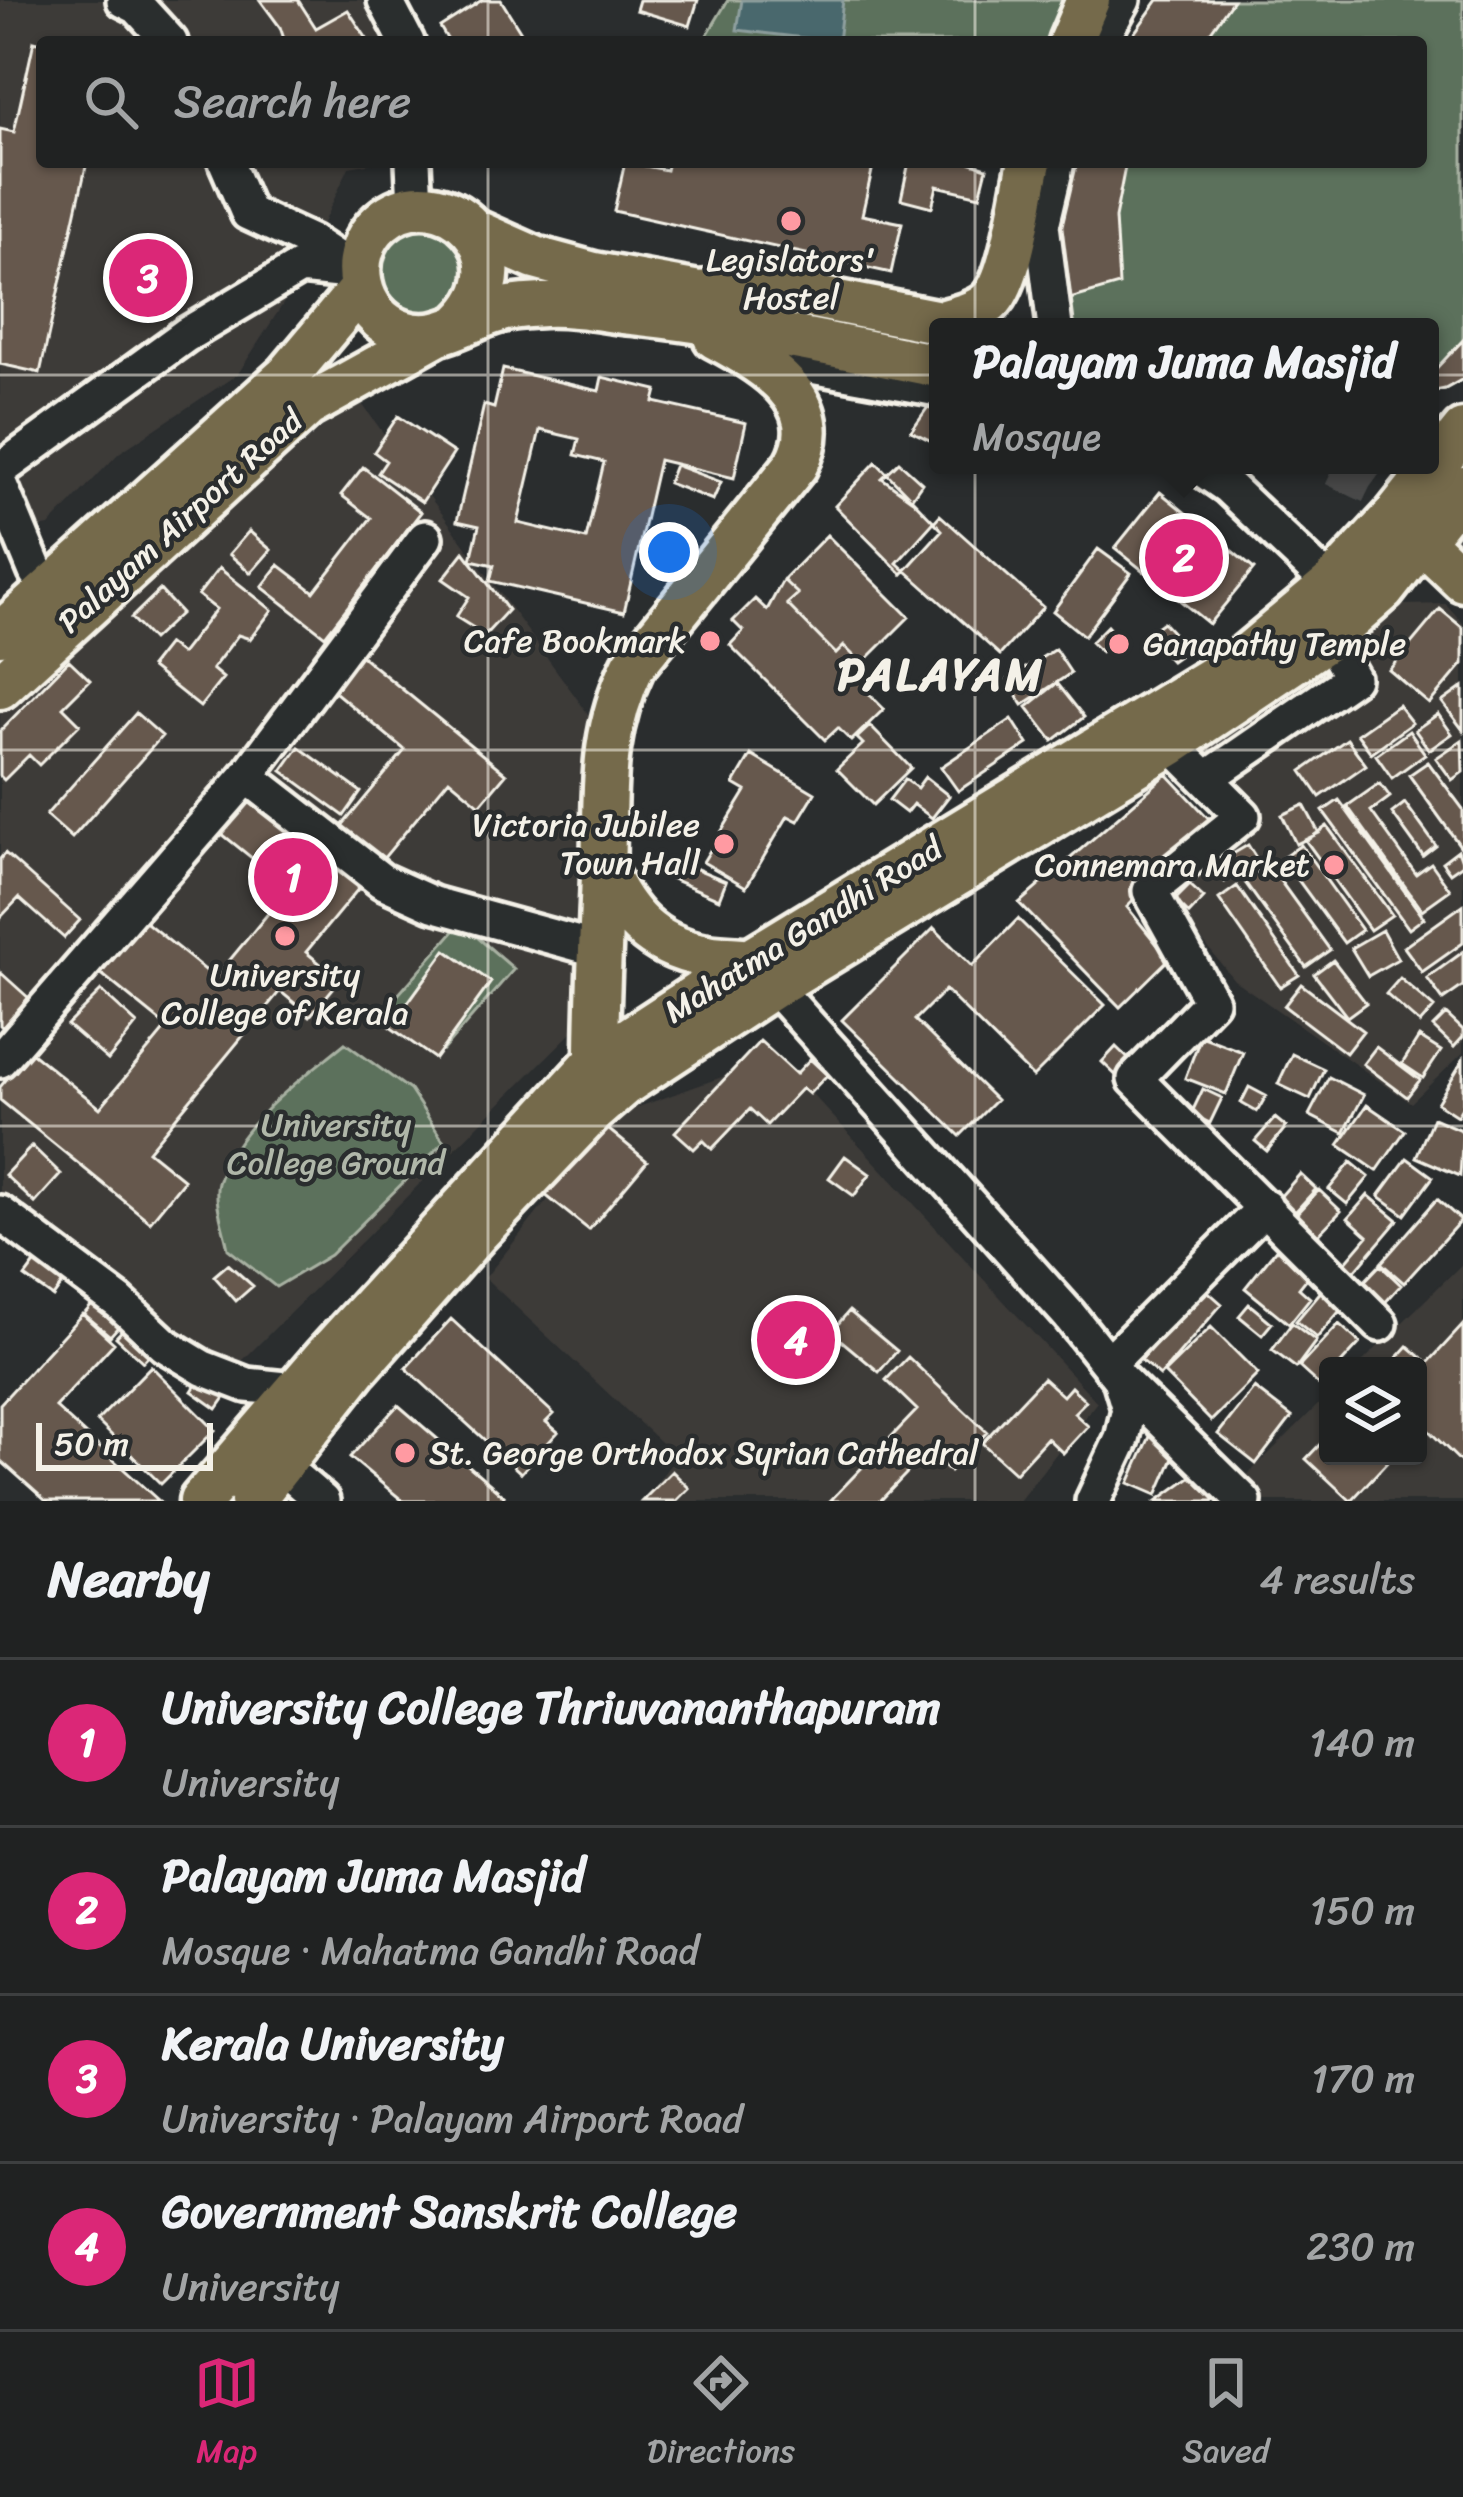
<!DOCTYPE html>
<html lang="en">
<head>
<meta charset="utf-8">
<style>
  body { margin:0; font-family:Sriracha,sans-serif; background:#2d2f2f; color:#f1f3f6 }
  .controls { position:absolute; right:36px; bottom:36px; display:grid; overflow:hidden; border-radius:12px; box-shadow:0 3px 9px #0004 }
  .controls button { width:108px; height:108px; display:grid; place-items:center; padding:0; border:0; border-bottom:3px solid #3d3f40; background:#202222; color:#f1f3f6; font:60px sans-serif }
  .scale { position:absolute; left:36px; bottom:30px; width:177px; box-sizing:border-box; padding-left:12px; border:6px solid #f4f1e8; border-top:0; font-size:33px; line-height:42px; white-space:nowrap; color:#f4f1e8; -webkit-text-stroke:9px #2a2d2e; paint-order:stroke }
  .you { position:absolute; left:669px; top:552px; width:42px; height:42px; margin:-30px; border:9px solid #fff; border-radius:50%; background:#1a73e8; box-shadow:0 0 0 18px #1a73e833 }
  .badge { display:grid; place-items:center; width:78px; height:78px; border-radius:50%; background:#db2777; color:#fff; font-size:39px; font-weight:700 }
  .pin { position:absolute; translate:-50% -50%; border:6px solid #fff; box-shadow:0 3px 12px #0006 }
  .popup { position:absolute; left:929px; top:318px; width:510px; height:156px; box-sizing:border-box; display:grid; place-content:center; border-radius:12px; background:#202222; filter:drop-shadow(0 3px 9px #0005); font-size:39px; white-space:nowrap; color:#a2a4a5 }
  .popup b { font-size:45px; color:#f1f3f6 }
  .popup::after { content:''; position:absolute; left:50%; top:100%; margin-left:-24px; border:24px solid transparent; border-top-color:#202222 }
  .list { margin:0; padding:0; list-style:none }
  h2 { display:flex; justify-content:space-between; align-items:center; height:156px; margin:0; padding:0 48px; font-size:51px }
  h2 small { font-size:39px; font-weight:400; color:#a2a4a5 }
  .list li { display:grid; grid-template-columns:78px 1fr auto; gap:36px; align-items:center; box-sizing:border-box; height:168px; padding:0 48px; border-top:3px solid #3d3f40 }
  .list b { display:block; font-size:45px; white-space:nowrap }
  .list p { margin:0; font-size:39px; white-space:nowrap; color:#a2a4a5 }
  .list em { font-size:39px; font-style:normal; color:#a2a4a5 }
  .icon { flex:none; width:66px; height:66px; fill:none; stroke:currentColor; stroke-width:2; stroke-linecap:round; stroke-linejoin:round }
  .map { position:relative; flex:none; width:1463px; height:1501px; overflow:hidden }
  .search { position:absolute; background:#202222; box-shadow:0 3px 9px #0004; left:36px; right:36px; top:36px; height:132px; display:flex; align-items:center; gap:30px; box-sizing:border-box; padding:0 42px; border-radius:12px; color:#a2a4a5; font-size:45px }
  .sheet { height:828px; background:#202222 }
  nav { display:flex; justify-content:space-around; align-items:center; box-sizing:border-box; height:168px; border-top:3px solid #3d3f40; background:#202222; font-size:33px; color:#a2a4a5 }
  nav a { display:grid; justify-items:center; gap:6px }
  nav .on { color:#db2777 }
  .map>svg:first-child { display:block }
</style>
</head>
<body>
<div class="map">
<svg width="1463" height="1501" viewBox="0 0 1463 1501">
  <rect width="100%" height="100%" fill="#2a2d2e"/>
  <filter id="ink" filterUnits="userSpaceOnUse"><feTurbulence type="fractalNoise" baseFrequency=".00833" numOctaves="2"/><feDisplacementMap in="SourceGraphic" scale="24" xChannelSelector="R" yChannelSelector="G"/><feConvolveMatrix kernelMatrix="1 2 1 2 8 2 1 2 1" color-interpolation-filters="sRGB"/></filter>
  <g filter="url(#ink)">
    <path fill="#3c3a38" d="M 0,0 L 362,0 L 389,42 L 42,42 L 42,162 L 379,162 L 349,167 L 292,290 L 238,374 L 119,453 L 49,526 L 0,537 Z
      M 357,397 L 597,726 L 576,1028 L 235,1368 L 0,1213 L 0,709 Z
      M 1446,604 L 1463,623 L 1463,1053 L 1411,1103 L 1234,980 L 1168,898 L 1240,831 L 1178,754 L 1403,605 Z
      M 778,1057 L 1097,1402 L 1019,1501 L 643,1501 L 676,1457 L 485,1278 L 616,1115 Z
      M 1463,1263 L 1463,1501 L 1259,1501 L 1239,1483 L 1328,1395 L 1328,1456 L 1418,1456 L 1418,1366 L 1358,1366 Z"/>
    <path fill="#5c715c" stroke="#a8b1a2" stroke-width="3" d="M 728,0 L 1066,0 L 1045,42 L 703,42 Z
      M 1158,0 L 1463,0 L 1463,379 L 1445,389 L 1430,392 L 1430,327 L 1071,327 L 1063,301 L 1066,162 L 1421,162 L 1421,42 L 1128,42 Z
      M 429,226 L 453,237 L 469,259 L 461,310 L 399,324 L 369,269 L 402,228 Z
      M 461,923 L 514,969 L 443,1050 L 390,1004 Z
      M 345,1043 L 410,1090 L 444,1142 L 330,1255 L 276,1287 L 228,1249 C 225,1231 213,1200 218,1183 C 237,1123 299,1081 345,1043 Z"/>
    <path fill="#4a686d" stroke="#8e9f9e" stroke-width="3" d="M 742,0 L 843,0 L 838,42 L 737,30 Z"/>
    <path fill="#66594e" stroke="#f4f1e8" stroke-width="3" fill-rule="evenodd" d="M 260,0 L 298,0 L 316,28 L 348,10 L 369,42 L 285,42 L 280,27 Z
      M 482,0 L 501,0 L 527,42 L 449,42 L 440,27 Z
      M 639,0 L 698,0 L 690,26 L 636,10 Z
      M 1158,0 L 1233,0 L 1203,42 L 1128,42 Z
      M 34,41 L 42,43 L 42,162 L 87,162 L 40,373 L 0,364 L 0,129 L 14,132 Z
      M 625,162 L 666,170 L 668,162 L 874,162 L 862,215 L 902,223 L 891,273 L 614,211 Z
      M 909,162 L 969,162 L 987,168 L 980,196 L 937,186 L 932,207 L 901,199 Z
      M 1066,162 L 1126,162 L 1115,218 L 1119,285 L 1063,301 L 1056,216 Z
      M 1463,340 L 1463,379 L 1445,389 L 1430,392 L 1430,375 Z
      M 503,369 L 599,391 L 602,377 L 657,390 L 654,402 L 746,423 L 734,478 L 659,460 L 624,612 L 490,581 L 494,565 L 471,560 L 479,526 L 457,521 L 484,405 L 494,408 ZM 540,430 L 579,439 L 575,455 L 604,462 L 586,539 L 518,523 Z
      M 928,407 L 938,411 L 938,444 L 911,431 Z
      M 398,416 L 454,453 L 422,502 L 378,473 L 386,461 L 374,452 Z
      M 876,462 L 942,530 L 902,574 L 835,506 Z
      M 899,462 L 922,483 L 911,499 L 882,478 Z
      M 675,465 L 721,482 L 713,500 L 668,483 Z
      M 363,467 L 421,512 L 325,636 L 262,587 L 279,565 L 314,592 L 371,518 L 341,495 Z
      M 1160,492 L 1254,569 L 1209,624 L 1115,548 Z
      M 940,515 L 1043,607 L 1000,655 L 897,563 Z
      M 249,531 L 271,550 L 251,573 L 229,554 Z
      M 827,535 L 909,617 L 862,664 L 844,646 L 836,654 L 787,604 L 798,594 L 783,580 Z
      M 1098,549 L 1131,573 L 1084,636 L 1053,611 Z
      M 464,552 L 508,610 L 485,635 L 456,617 L 469,597 L 443,579 Z
      M 219,568 L 272,610 L 250,639 L 238,635 L 212,669 L 223,678 L 200,707 L 150,667 L 168,644 L 181,654 L 216,609 L 198,595 Z
      M 783,580 L 798,594 L 787,604 L 836,654 L 844,646 L 879,681 L 868,693 L 884,709 L 851,741 L 838,728 L 825,740 L 730,645 L 743,631 L 733,621 L 755,599 L 767,610 Z
      M 160,590 L 181,613 L 152,640 L 131,618 Z
      M 1440,609 L 1463,628 L 1463,664 L 1429,704 L 1389,670 Z
      M 1163,622 L 1188,649 L 1171,661 L 1146,634 Z
      M 1107,626 L 1117,637 L 1101,652 L 1091,642 Z
      M 1055,649 L 1071,673 L 1023,705 L 1007,680 Z
      M 358,653 L 506,774 L 480,805 L 449,779 L 306,952 L 340,980 L 310,1016 L 280,991 L 148,1151 L 184,1180 L 150,1222 L 0,1100 L 0,1087 L 30,1051 L 100,1108 L 167,1027 L 99,972 L 142,919 L 215,978 L 289,888 L 217,830 L 245,797 L 317,856 L 405,750 L 330,688 Z
      M 69,660 L 90,680 L 63,707 L 80,724 L 39,765 L 29,755 L 4,780 L 0,776 L 0,731 Z
      M 1057,683 L 1084,717 L 1053,741 L 1027,707 Z
      M 1463,687 L 1463,730 L 1442,702 Z
      M 1398,705 L 1412,723 L 1371,753 L 1357,734 Z
      M 136,713 L 162,736 L 72,838 L 46,815 Z
      M 1438,714 L 1452,734 L 1429,750 L 1415,730 Z
      M 1012,719 L 1028,744 L 958,791 L 941,767 Z
      M 870,726 L 911,768 L 873,805 L 837,769 L 863,744 L 857,738 Z
      M 1409,731 L 1425,754 L 1392,778 L 1376,755 Z
      M 1347,739 L 1366,765 L 1320,797 L 1302,771 Z
      M 1462,740 L 1463,772 L 1452,780 L 1436,758 Z
      M 299,747 L 361,792 L 344,816 L 282,771 Z
      M 751,755 L 815,793 L 798,821 L 788,816 L 746,887 L 703,862 L 746,791 L 734,784 Z
      M 1428,762 L 1463,809 L 1463,850 L 1409,775 Z
      M 1167,774 L 1213,823 L 1127,907 L 1169,959 L 1120,1007 L 1019,903 Z
      M 925,777 L 949,796 L 932,818 L 913,804 L 906,813 L 889,800 L 905,779 L 917,788 Z
      M 1380,783 L 1390,797 L 1371,811 L 1416,874 L 1431,863 L 1450,890 L 1422,910 L 1347,806 Z
      M 1339,800 L 1424,918 L 1409,929 L 1323,811 Z
      M 1405,803 L 1436,846 L 1423,856 L 1392,813 Z
      M 1304,805 L 1319,833 L 1296,844 L 1282,815 Z
      M 1327,826 L 1392,915 L 1370,930 L 1306,841 Z
      M 1248,845 L 1258,861 L 1225,882 L 1214,865 Z
      M 1301,845 L 1362,930 L 1344,943 L 1282,858 Z
      M 1458,850 L 1463,864 L 1450,873 L 1442,862 Z
      M 5,853 L 80,920 L 64,938 L 19,898 L 0,918 L 0,859 Z
      M 673,859 L 726,881 L 719,899 L 665,876 Z
      M 1268,864 L 1330,950 L 1306,967 L 1244,881 Z
      M 1190,885 L 1204,898 L 1189,914 L 1175,900 Z
      M 1237,886 L 1299,975 L 1280,987 L 1219,899 Z
      M 1463,905 L 1463,943 L 1422,972 L 1404,947 Z
      M 1018,919 L 1105,1005 L 1033,1077 L 945,990 L 915,1020 L 996,1100 L 960,1136 L 842,1020 L 934,928 L 972,966 Z
      M 1382,930 L 1398,959 L 1368,976 L 1351,948 Z
      M 446,950 L 491,982 L 435,1059 L 390,1027 Z
      M 1463,952 L 1463,986 L 1443,1000 L 1427,978 Z
      M 1333,960 L 1366,1003 L 1347,1017 L 1314,974 Z
      M 0,972 L 31,1000 L 5,1029 L 0,1025 Z
      M 1400,978 L 1434,1008 L 1420,1024 L 1386,994 Z
      M 1301,984 L 1363,1031 L 1346,1053 L 1284,1006 Z
      M 101,991 L 137,1024 L 108,1060 L 67,1025 Z
      M 1446,1014 L 1463,1030 L 1463,1037 L 1454,1047 L 1433,1027 Z
      M 1201,1036 L 1243,1052 L 1226,1094 L 1185,1078 Z
      M 1419,1037 L 1441,1051 L 1423,1078 L 1402,1064 Z
      M 760,1041 L 796,1074 L 810,1059 L 827,1075 L 809,1094 L 802,1088 L 767,1125 L 750,1109 L 712,1149 L 703,1140 L 694,1149 L 675,1132 Z
      M 1116,1047 L 1141,1071 L 1127,1086 L 1102,1062 Z
      M 1376,1047 L 1420,1080 L 1407,1097 L 1363,1064 Z
      M 1292,1054 L 1324,1069 L 1310,1099 L 1278,1084 Z
      M 1463,1060 L 1463,1106 L 1457,1116 L 1437,1103 Z
      M 1329,1077 L 1364,1095 L 1344,1133 L 1309,1115 Z
      M 1249,1087 L 1266,1096 L 1257,1112 L 1241,1103 Z
      M 1203,1089 L 1222,1098 L 1210,1123 L 1191,1114 Z
      M 1367,1105 L 1405,1131 L 1377,1171 L 1339,1145 Z
      M 1275,1118 L 1286,1127 L 1267,1151 L 1255,1141 Z
      M 1433,1118 L 1463,1131 L 1460,1176 L 1416,1157 Z
      M 602,1124 L 647,1161 L 589,1230 L 544,1194 Z
      M 32,1146 L 61,1174 L 35,1203 L 5,1175 Z
      M 845,1156 L 870,1174 L 854,1196 L 829,1178 Z
      M 1407,1158 L 1433,1177 L 1405,1215 L 1379,1196 Z
      M 1351,1162 L 1369,1177 L 1347,1204 L 1329,1189 Z
      M 1300,1174 L 1316,1189 L 1295,1212 L 1279,1198 Z
      M 1319,1190 L 1341,1211 L 1315,1238 L 1293,1217 Z
      M 1368,1195 L 1398,1220 L 1354,1272 L 1344,1264 L 1368,1236 L 1348,1218 Z
      M 1437,1199 L 1461,1220 L 1404,1283 L 1381,1263 Z
      M 1286,1237 L 1319,1263 L 1299,1288 L 1310,1298 L 1289,1324 L 1245,1288 Z
      M 42,1254 L 69,1275 L 53,1297 L 25,1277 Z
      M 228,1264 L 253,1286 L 236,1301 L 214,1276 Z
      M 1380,1265 L 1401,1285 L 1381,1307 L 1359,1287 Z
      M 1328,1283 L 1349,1300 L 1317,1338 L 1296,1321 Z
      M 1204,1288 L 1222,1304 L 1160,1376 L 1141,1360 Z
      M 99,1297 L 126,1318 L 110,1336 L 84,1314 Z
      M 1249,1304 L 1272,1323 L 1262,1335 L 1239,1316 Z
      M 849,1311 L 897,1351 L 879,1372 L 831,1332 Z
      M 82,1314 L 114,1343 L 55,1407 L 159,1501 L 46,1501 L 0,1460 L 0,1404 Z
      M 451,1319 L 554,1414 L 546,1422 L 558,1432 L 521,1473 L 406,1368 Z
      M 1292,1323 L 1316,1341 L 1296,1368 L 1272,1350 Z
      M 128,1324 L 156,1348 L 143,1362 L 116,1337 Z
      M 1339,1324 L 1360,1343 L 1339,1366 L 1328,1366 L 1328,1378 L 1320,1386 L 1299,1367 Z
      M 1463,1325 L 1463,1464 L 1423,1425 L 1418,1430 L 1418,1366 L 1390,1366 L 1408,1346 L 1428,1363 Z
      M 1211,1327 L 1258,1374 L 1211,1421 L 1164,1373 Z
      M 908,1357 L 987,1432 L 950,1471 L 928,1451 L 880,1501 L 830,1501 L 917,1410 L 886,1380 Z
      M 151,1366 L 215,1430 L 161,1484 L 97,1421 Z
      M 205,1371 L 231,1389 L 217,1409 L 192,1391 Z
      M 1043,1378 L 1063,1396 L 1071,1387 L 1086,1401 L 1074,1413 L 1088,1426 L 1063,1453 L 1047,1438 L 1015,1473 L 982,1443 Z
      M 1254,1388 L 1292,1417 L 1256,1464 L 1218,1434 Z
      M 398,1405 L 504,1496 L 500,1501 L 403,1501 L 350,1457 Z
      M 1153,1430 L 1180,1442 L 1157,1495 L 1129,1483 Z
      M 1328,1436 L 1328,1456 L 1393,1456 L 1351,1501 L 1306,1459 Z
      M 1200,1470 L 1219,1496 L 1213,1501 L 1157,1501 Z
      M 672,1471 L 689,1488 L 676,1501 L 642,1501 Z"/>
    <g fill="none" stroke-linecap="round" stroke-linejoin="round">
      <path stroke="#484a4a" stroke-width="42" stroke-dasharray="42 21" stroke-linecap="butt" d="M 1335,465 L 1372,483 L 1463,549"/>
      <defs>
        <path id="minor" d="M 124,0 L 138,7 L 170,42
          M 385,0 L 407,42
          M 1100,42 L 1123,0
          M 226,162 L 248,213 L 311,242 L 352,269
          M 413,162 L 415,207
          M 1055,327 L 1042,225 L 1057,162
          M 750,355 L 938,389
          M 1196,465 L 1228,487 L 1331,585
          M 0,470 L 186,335 L 300,267 L 358,273
          M 0,485 L 36,572 L 51,587
          M 1171,744 L 1243,816 L 1150,891 L 1211,1001 L 1135,1079 L 1380,1324
          M 247,776 L 382,881 L 433,904 L 600,950
          M 1207,778 L 1352,678 L 1329,638
          M 759,970 L 1069,1315 L 1120,1379 L 1129,1409 L 1122,1439 L 1093,1501
          M 0,1060 L 247,776 L 425,538
          M 0,1213 L 119,1302 L 165,1345 L 203,1368 L 247,1385 L 296,1390
          M 1108,1364 L 1265,1207
          M 1121,1380 L 1244,1501
          M 281,1466 L 322,1501"/>
        <path id="major" d="M 1070,42 L 1088,0
          M 472,230 L 535,258 L 594,274 L 699,293 L 762,287 L 966,327
          M 941,322 C 958,317 980,313 992,299 C 1013,275 1022,195 1030,162
          M 461,324 C 533,256 441,170 381,222 C 344,254 356,317 403,332 C 438,344 465,320 498,311 C 512,306 528,306 543,305 C 573,303 604,310 633,313 C 735,324 837,346 938,366
          M 1403,523 L 1463,580
          M 0,634 L 288,375 L 361,288
          M 0,687 L 307,406 L 435,335
          M 604,870 C 624,914 651,946 702,955 C 718,959 734,957 750,960
          M 597,1060 C 597,999 601,937 603,875 C 606,797 598,739 633,666 L 796,465 C 831,402 763,362 715,337
          M 201,1501 L 325,1357 L 597,1060 L 750,960 L 1240,661 L 1331,585 L 1395,516 L 1463,431
          M 252,1501 L 357,1368 L 476,1234 L 592,1112 L 623,1085 L 774,986 L 1171,744 L 1329,638 L 1383,590 L 1463,488"/>
      </defs>
      <use href="#minor" stroke="#f4f1e8" stroke-width="42"/>
      <use href="#major" stroke="#f4f1e8" stroke-width="51"/>
      <use href="#minor" stroke="#2a2d2e" stroke-width="33"/>
      <use href="#major" stroke="#756b4b" stroke-width="42"/>
    </g>
  </g>
  <path fill="none" stroke="#f4f1e8" stroke-width="3" stroke-opacity="0.55" d="M 488,0 L 488,42M 975,0 L 975,42M 488,162 L 488,1501M 975,162 L 975,1501M 0,375 L 1463,375M 0,750 L 1463,750M 0,1126 L 1463,1126"/>
  <g fill="#ff9aa2" stroke="#2a2d2e" stroke-width="4.5">
    <circle cx="791" cy="221" r="12"/>
    <circle cx="710" cy="641" r="12"/>
    <circle cx="1119" cy="644" r="12"/>
    <circle cx="724" cy="844" r="12"/>
    <circle cx="1334" cy="865" r="12"/>
    <circle cx="285" cy="936" r="12"/>
    <circle cx="405" cy="1453" r="12"/>
  </g>
  <g text-anchor="middle" dominant-baseline="central" stroke-width="9" stroke-linejoin="round" paint-order="stroke">
    <g font-size="33" fill="#f4f1e8" stroke="#2a2d2e" text-anchor="end">
      <text x="791" y="260" text-anchor="middle">Legislators'<tspan x="791" dy="38">Hostel</tspan></text>
      <text x="686" y="641">Cafe Bookmark</text>
      <text x="1143" y="644" text-anchor="start">Ganapathy Temple</text>
      <text x="700" y="825">Victoria Jubilee<tspan x="700" dy="38">Town Hall</tspan></text>
      <text x="1310" y="865">Connemara Market</text>
      <text x="285" y="975" text-anchor="middle">University<tspan x="285" dy="38">College of Kerala</tspan></text>
      <text x="429" y="1453" text-anchor="start">St. George Orthodox Syrian Cathedral</text>
    </g>
    <g font-size="33" fill="#f4f1e8" stroke="#2a2d2e">
      <text transform="translate(180 521) rotate(-42)">Palayam Airport Road</text>
      <text transform="translate(803 930) rotate(-32)">Mahatma Gandhi Road</text>
    </g>
    <g font-size="33" fill="#b0b7a9" stroke="#2a2d2e">
      <text x="336" y="1125">University<tspan x="336" dy="38">College Ground</tspan></text>
    </g>
    <g font-size="45" font-weight="bold" letter-spacing="3" fill="#f4f1e8" stroke="#2a2d2e">
      <text x="941" y="675">PALAYAM</text>
    </g>
  </g>
</svg>
<div class="controls">
<button><svg class="icon" aria-label="layers" viewBox="0 0 24 24"><path d="M12 4l9 5-9 5-9-5zM3 14l9 5 9-5"/></svg></button>
</div>
<div class="scale">50 m</div>
<div class="you"></div>
<div class="pin badge" style="left:293px;top:877px">1</div>
<div class="pin badge" style="left:1184px;top:558px">2</div>
<div class="popup"><b>Palayam Juma Masjid</b>Mosque</div>
<div class="pin badge" style="left:148px;top:278px">3</div>
<div class="pin badge" style="left:796px;top:1340px">4</div>
<div class="search"><svg class="icon" aria-label="search" viewBox="0 0 24 24"><circle cx="10" cy="10" r="6"/><path d="M15 15l6 6"/></svg>Search here</div>
</div>
<section class="sheet">
<h2>Nearby<small>4 results</small></h2>
<ul class="list">
<li><span class="badge">1</span><div><b>University College Thriuvananthapuram</b><p>University</p></div><em>140 m</em></li>
<li><span class="badge">2</span><div><b>Palayam Juma Masjid</b><p>Mosque · Mahatma Gandhi Road</p></div><em>150 m</em></li>
<li><span class="badge">3</span><div><b>Kerala University</b><p>University · Palayam Airport Road</p></div><em>170 m</em></li>
<li><span class="badge">4</span><div><b>Government Sanskrit College</b><p>University</p></div><em>230 m</em></li>
</ul>
</section>
<nav>
<a class="on"><svg class="icon" aria-label="map" viewBox="0 0 24 24"><path d="M3 6l6-2 6 2 6-2v14l-6 2-6-2-6 2zM9 4v14M15 6v14"/></svg>Map</a>
<a><svg class="icon" aria-label="directions" viewBox="0 0 24 24"><path d="M12 3l9 9-9 9-9-9zM9 14v-3h6M13 9l2 2-2 2"/></svg>Directions</a>
<a><svg class="icon" aria-label="saved" viewBox="0 0 24 24"><path d="M7 4h10v16l-5-4-5 4z"/></svg>Saved</a>
</nav>
</body>
</html>
